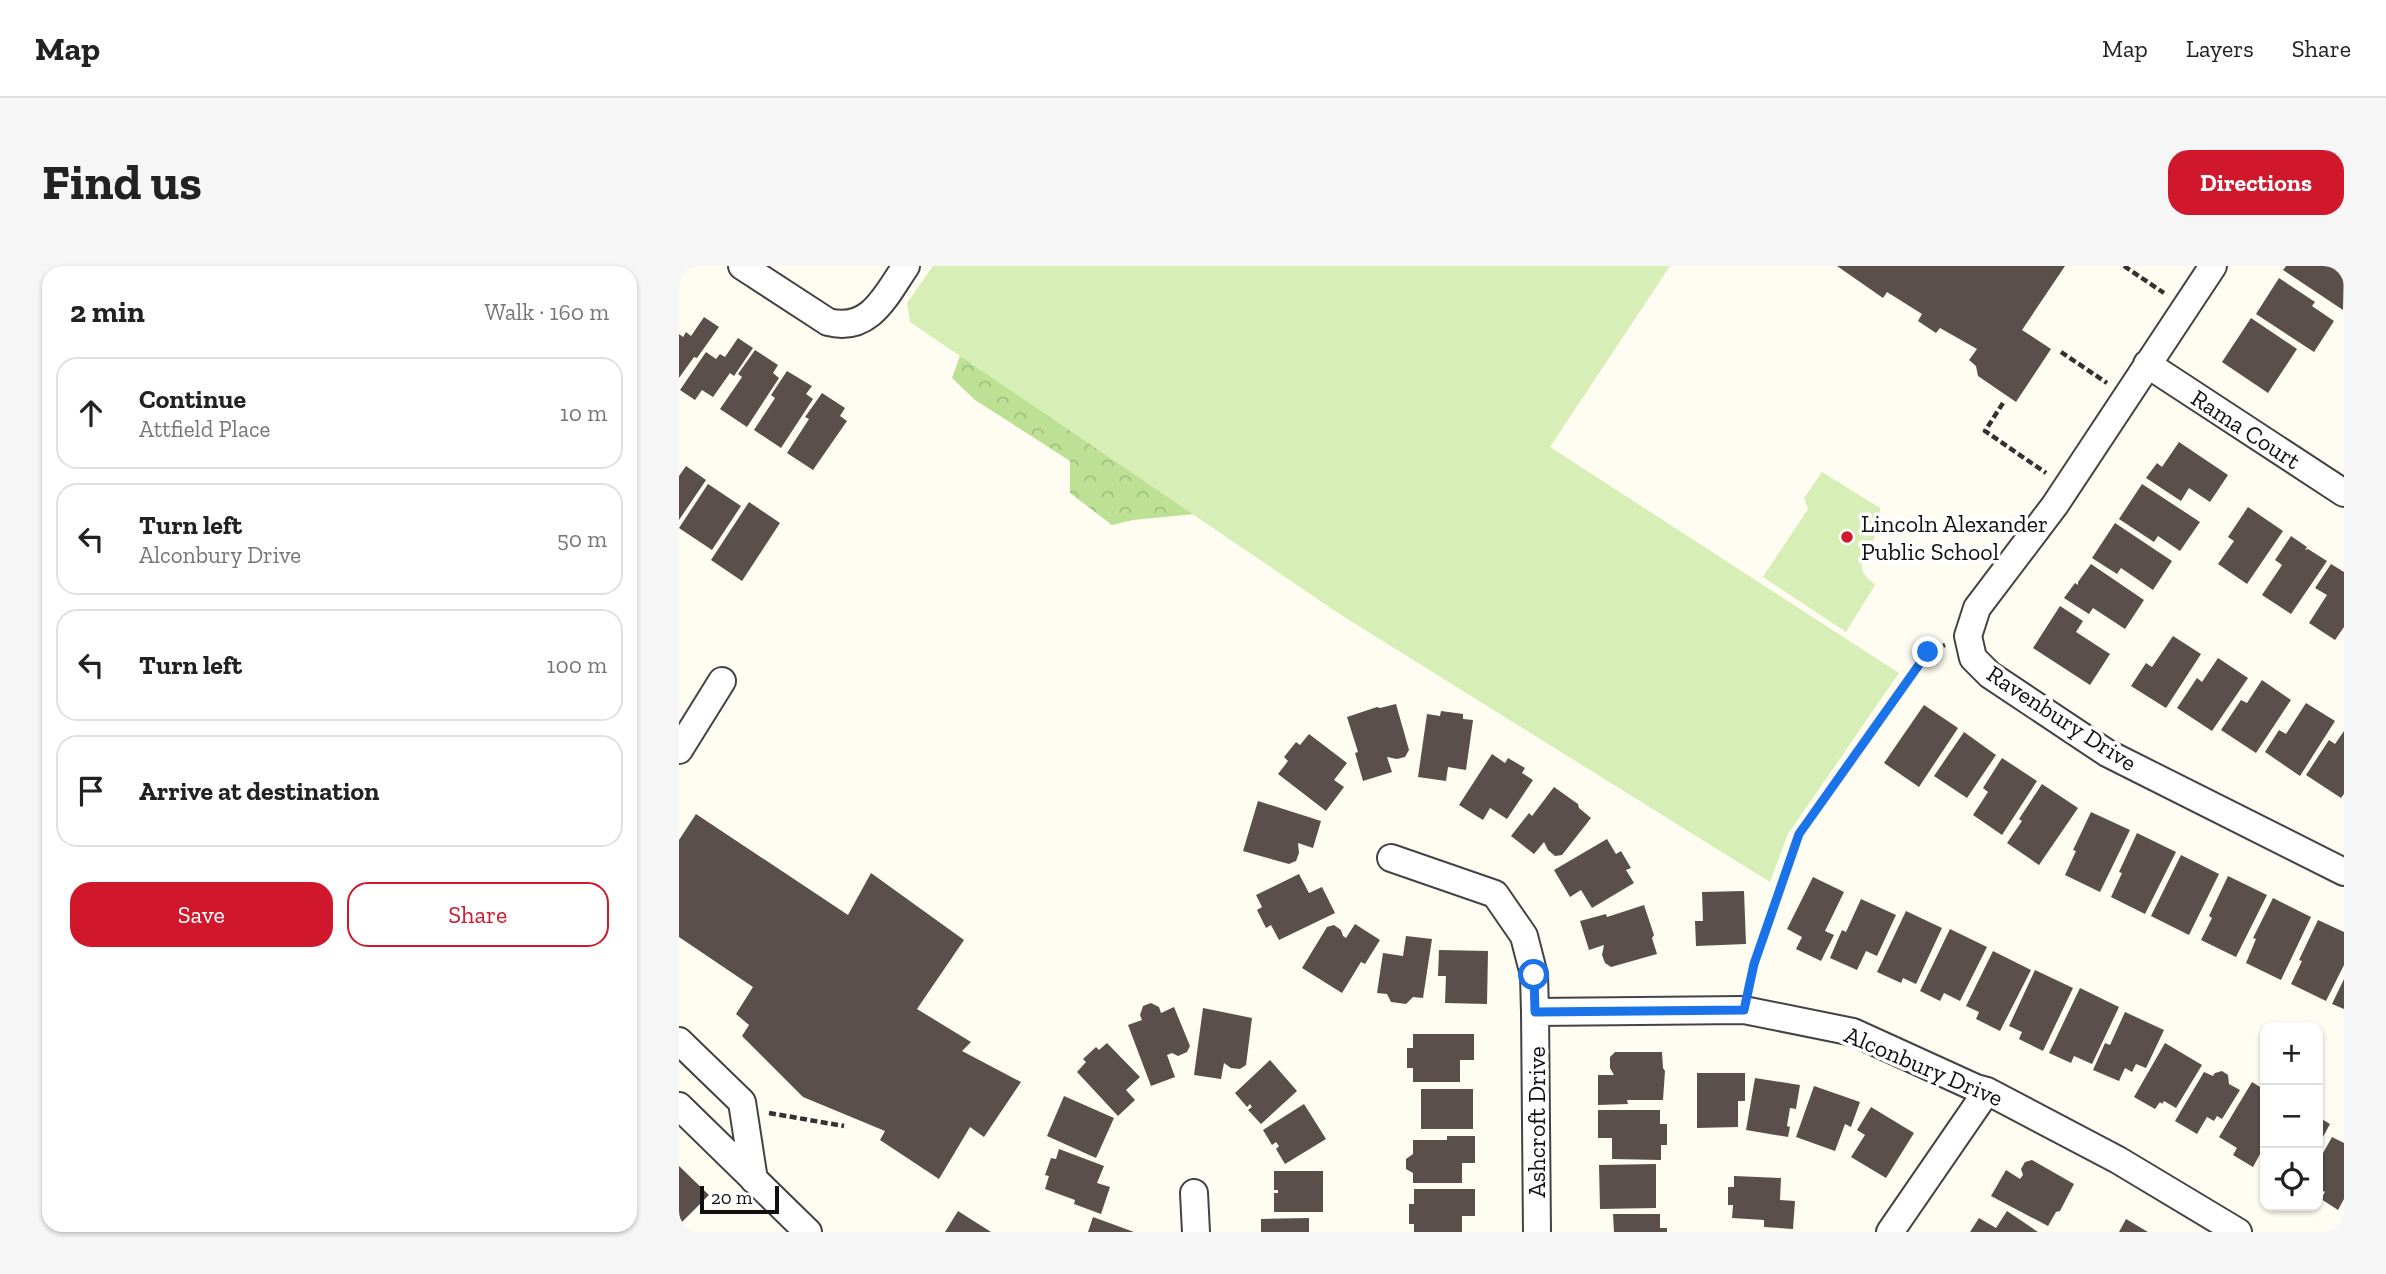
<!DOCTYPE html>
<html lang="en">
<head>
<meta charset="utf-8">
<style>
  body { margin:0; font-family:"Zilla Slab",serif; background:#f6f6f6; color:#222 }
  .controls { position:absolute; right:21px; bottom:21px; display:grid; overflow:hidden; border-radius:14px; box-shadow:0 2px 5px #0004 }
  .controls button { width:63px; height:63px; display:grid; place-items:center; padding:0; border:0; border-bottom:2px solid #e0e0e0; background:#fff; color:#222; font:35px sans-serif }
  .scale { position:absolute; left:21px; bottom:18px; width:79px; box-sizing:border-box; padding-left:7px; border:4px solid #101010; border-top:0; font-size:19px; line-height:24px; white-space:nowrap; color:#101010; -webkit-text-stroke:5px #fff; paint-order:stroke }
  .stop { position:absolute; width:21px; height:21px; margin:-16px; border:5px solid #1a73e8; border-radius:50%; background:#fff }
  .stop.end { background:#1a73e8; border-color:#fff; box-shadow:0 2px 7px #0008 }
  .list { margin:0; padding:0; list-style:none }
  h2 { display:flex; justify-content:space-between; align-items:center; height:91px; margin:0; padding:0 28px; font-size:30px }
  h2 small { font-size:23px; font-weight:400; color:#767676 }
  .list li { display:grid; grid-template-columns:46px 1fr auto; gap:21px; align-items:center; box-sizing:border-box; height:112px; margin:0 14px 14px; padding:0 14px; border:2px solid #e0e0e0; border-radius:21px }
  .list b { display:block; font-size:26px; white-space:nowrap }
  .list p { margin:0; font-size:23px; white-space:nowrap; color:#767676 }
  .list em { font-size:23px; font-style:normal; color:#767676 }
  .actions { display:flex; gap:14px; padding:21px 28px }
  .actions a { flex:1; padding:16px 0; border:2px solid #d0172b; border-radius:21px; text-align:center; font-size:24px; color:#d0172b }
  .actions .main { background:#d0172b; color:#fff }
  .icon { flex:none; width:38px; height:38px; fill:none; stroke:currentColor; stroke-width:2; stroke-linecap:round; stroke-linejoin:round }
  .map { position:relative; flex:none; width:1665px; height:966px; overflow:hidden; border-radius:21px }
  header { display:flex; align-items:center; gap:42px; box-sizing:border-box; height:98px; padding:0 35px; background:#fff; border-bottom:2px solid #e0e0e0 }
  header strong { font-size:33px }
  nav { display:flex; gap:38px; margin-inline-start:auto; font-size:24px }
  .intro { display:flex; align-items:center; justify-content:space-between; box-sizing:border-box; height:168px; padding:0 42px }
  h1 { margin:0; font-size:49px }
  .button { padding:18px 32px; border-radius:21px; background:#d0172b; color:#fff; font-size:24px; font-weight:700 }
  main { display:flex; gap:42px; padding:0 42px }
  aside { flex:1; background:#fff; border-radius:21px; box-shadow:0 2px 5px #0004 }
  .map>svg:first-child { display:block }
</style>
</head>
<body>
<header>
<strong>Map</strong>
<nav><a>Map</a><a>Layers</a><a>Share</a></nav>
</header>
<div class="intro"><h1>Find us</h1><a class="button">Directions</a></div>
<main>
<aside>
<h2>2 min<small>Walk · 160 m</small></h2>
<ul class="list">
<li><svg class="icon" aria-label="ahead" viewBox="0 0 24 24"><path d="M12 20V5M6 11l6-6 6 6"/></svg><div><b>Continue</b><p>Attfield Place</p></div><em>10 m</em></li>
<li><svg class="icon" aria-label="left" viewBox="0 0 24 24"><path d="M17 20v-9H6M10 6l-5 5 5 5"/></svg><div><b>Turn left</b><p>Alconbury Drive</p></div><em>50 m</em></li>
<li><svg class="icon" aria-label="left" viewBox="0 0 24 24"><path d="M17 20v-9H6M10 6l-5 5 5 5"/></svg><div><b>Turn left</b></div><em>100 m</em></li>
<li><svg class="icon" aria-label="arrive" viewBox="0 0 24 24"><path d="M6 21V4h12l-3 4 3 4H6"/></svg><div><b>Arrive at destination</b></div></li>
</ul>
<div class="actions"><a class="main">Save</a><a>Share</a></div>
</aside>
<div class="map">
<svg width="1665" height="966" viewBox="0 0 1665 966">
  <defs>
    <pattern id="forest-crowns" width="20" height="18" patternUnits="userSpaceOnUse" patternTransform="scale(1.75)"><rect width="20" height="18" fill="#bce194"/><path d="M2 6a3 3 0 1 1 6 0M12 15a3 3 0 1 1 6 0" fill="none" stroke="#a1c07f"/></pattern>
  </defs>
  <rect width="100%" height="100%" fill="#fffcf2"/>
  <path fill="url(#forest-crowns)" d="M 313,0 L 516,248 L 454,254 L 433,259 L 391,227 L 391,195 L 296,134 L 273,112 Z"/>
  <path fill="#d7efb6" d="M 254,0 L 991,0 L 871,181 L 1220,407 L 1109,568 L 1091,616 L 662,349 L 231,56 L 228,37 Z
    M 1143,206 L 1201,242 C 1201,252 1200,261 1196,270 C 1187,292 1171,299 1196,319 L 1167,366 L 1084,311 L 1129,243 L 1125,232 Z"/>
  <path fill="#5a4f4a" d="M 1158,0 L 1386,0 L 1343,64 L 1372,83 L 1337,136 L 1299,110 L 1297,100 L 1290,94 L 1298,83 L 1261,62 L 1257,67 L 1239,55 L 1243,48 L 1208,26 L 1204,32 Z
    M 1607,0 L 1665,0 L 1664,44 L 1604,4 Z
    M 1600,12 L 1636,36 L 1633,40 L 1655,55 L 1635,86 L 1577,48 Z
    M 25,51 L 40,61 L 18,92 L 15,91 L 0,112 L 0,68 L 4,71 L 7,66 L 12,70 Z
    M 1572,52 L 1618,83 L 1589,127 L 1543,96 Z
    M 59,72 L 74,82 L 55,110 L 51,107 L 34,131 L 23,124 L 16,134 L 1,124 L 27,86 L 37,93 L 41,88 L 46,91 Z
    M 76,84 L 99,99 L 94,107 L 100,112 L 68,161 L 41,143 L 63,111 L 59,108 Z
    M 108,105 L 133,120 L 127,128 L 134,133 L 102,182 L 75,164 L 96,132 L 92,129 Z
    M 143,127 L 166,142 L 161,150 L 168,155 L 134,204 L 108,187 L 130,153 L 126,151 Z
    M 1500,176 L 1549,209 L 1531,236 L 1510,222 L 1502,235 L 1467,212 L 1478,197 L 1483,201 Z
    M 7,200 L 27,214 L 0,254 L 0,210 Z
    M 29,218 L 62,240 L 33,284 L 0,262 Z
    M 1463,218 L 1521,256 L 1501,285 L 1479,270 L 1475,276 L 1440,253 Z
    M 70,236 L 101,257 L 63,315 L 32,294 Z
    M 1569,241 L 1604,265 L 1568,318 L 1539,298 L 1555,275 L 1549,271 Z
    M 1436,257 L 1493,295 L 1474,324 L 1442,302 L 1438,308 L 1413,292 Z
    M 1612,270 L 1628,281 L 1626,284 L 1629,283 L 1648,295 L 1612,348 L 1583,329 L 1603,299 L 1596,294 Z
    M 1412,298 L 1465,334 L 1446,363 L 1414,342 L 1410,348 L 1385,332 L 1396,317 L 1399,319 L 1399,316 Z
    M 1652,298 L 1665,306 L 1665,361 L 1656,374 L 1630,357 L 1648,329 L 1636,322 Z
    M 1381,340 L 1404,355 L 1397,366 L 1431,388 L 1411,419 L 1354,382 Z
    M 1494,370 L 1522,388 L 1487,442 L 1452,420 L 1467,397 L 1473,401 Z
    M 1539,392 L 1569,412 L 1533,465 L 1498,442 L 1518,412 L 1523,416 Z
    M 1583,414 L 1612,434 L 1577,487 L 1542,464 L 1562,434 L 1568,437 Z
    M 1627,437 L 1656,455 L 1621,510 L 1586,486 L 1600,464 L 1607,468 Z
    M 717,438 L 730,484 L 726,491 L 718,493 L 708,491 L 713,506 L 684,515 L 676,487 L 679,486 L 668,451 L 698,441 L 701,442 Z
    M 1245,439 L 1279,462 L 1240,521 L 1205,497 Z
    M 762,445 L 784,448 L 784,453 L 794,454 L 787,504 L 769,501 L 767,515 L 739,511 L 748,448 L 761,450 Z
    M 1665,465 L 1665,528 L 1662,532 L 1627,509 L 1650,474 L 1656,478 Z
    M 1285,466 L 1317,489 L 1288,532 L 1255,510 Z
    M 630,468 L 668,497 L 655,514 L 665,521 L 647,545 L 599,508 L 609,495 L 605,491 L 617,476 L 621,479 Z
    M 813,488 L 826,497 L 829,492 L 846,502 L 843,507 L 854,514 L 828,553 L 811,542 L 804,554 L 780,539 Z
    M 1323,492 L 1358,515 L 1323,569 L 1294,549 L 1309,526 L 1304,522 Z
    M 1363,518 L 1399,542 L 1360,599 L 1328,577 L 1343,555 L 1340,553 Z
    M 875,521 L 899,538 L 900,542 L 912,552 L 883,589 L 876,590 L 869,584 L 865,576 L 855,588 L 832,570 L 850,547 L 853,550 Z
    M 579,535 L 642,555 L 634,582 L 619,577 L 620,587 L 617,595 L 610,598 L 564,585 Z
    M 1412,546 L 1451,564 L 1421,626 L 1386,609 L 1397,585 L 1394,584 Z
    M 17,548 L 169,649 L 192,607 L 285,674 L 238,743 L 292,776 L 283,785 L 342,816 L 305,871 L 291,861 L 260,913 L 201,874 L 206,865 L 124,831 L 63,770 L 70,759 L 57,748 L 74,721 L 0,671 L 0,574 Z
    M 1458,567 L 1497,586 L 1466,648 L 1432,631 L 1443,607 L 1440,606 Z
    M 928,573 L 937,588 L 942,585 L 952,602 L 947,604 L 955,617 L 913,642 L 902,624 L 891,631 L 875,604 Z
    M 1502,589 L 1540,608 L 1510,669 L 1472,650 Z
    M 620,608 L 630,627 L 643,621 L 656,647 L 600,674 L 592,659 L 587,662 L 578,644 L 583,641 L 577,629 Z
    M 1549,610 L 1588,629 L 1557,691 L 1522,674 L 1533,652 L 1530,650 Z
    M 1134,611 L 1165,626 L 1146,665 L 1155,669 L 1142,695 L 1117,683 L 1123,671 L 1108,663 Z
    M 1065,625 L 1067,678 L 1017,680 L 1016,655 L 1024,655 L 1023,626 Z
    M 1594,632 L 1632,651 L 1602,714 L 1567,697 L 1577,673 L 1574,672 Z
    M 1182,633 L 1217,649 L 1198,690 L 1187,685 L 1178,704 L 1151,692 L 1163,664 L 1167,666 Z
    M 965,639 L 975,669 L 973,672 L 978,688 L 932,701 L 926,697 L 923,689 L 925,679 L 910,684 L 901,655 L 927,648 L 928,651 Z
    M 1227,645 L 1263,662 L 1237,718 L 1224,712 L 1222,717 L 1198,706 Z
    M 1639,654 L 1665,666 L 1665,699 L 1647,735 L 1612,718 L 1623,695 L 1620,694 Z
    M 676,658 L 701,674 L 686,698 L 682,696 L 663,727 L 623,702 L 648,661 L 655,659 L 662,664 L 664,670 L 667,672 Z
    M 1271,663 L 1308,681 L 1281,735 L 1265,727 L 1261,735 L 1241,725 Z
    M 727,670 L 753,673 L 744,732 L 734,731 L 727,738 L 712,736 L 708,728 L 698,727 L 704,687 L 724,690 Z
    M 760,684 L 809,685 L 808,738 L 766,737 L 767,710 L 759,710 Z
    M 1314,685 L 1352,704 L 1321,765 L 1297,753 L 1300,746 L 1287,740 Z
    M 1356,704 L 1394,722 L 1364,785 L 1340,773 L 1343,766 L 1330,760 Z
    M 1665,713 L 1665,743 L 1653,738 Z
    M 1401,722 L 1440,741 L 1413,798 L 1395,790 L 1392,797 L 1370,787 Z
    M 472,737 L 480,741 L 482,747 L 495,741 L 511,780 L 508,786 L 499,790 L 493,787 L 488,789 L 496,811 L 472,820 L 449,759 L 463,754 L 461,749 L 464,740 Z
    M 524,742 L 573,752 L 567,799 L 561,803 L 552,802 L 545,797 L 542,813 L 515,809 Z
    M 1446,746 L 1485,764 L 1467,802 L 1457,798 L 1453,806 L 1446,802 L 1440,815 L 1414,804 L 1426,777 L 1431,779 Z
    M 734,768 L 795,768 L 795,794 L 781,794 L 781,816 L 734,816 L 734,802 L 728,802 L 728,782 L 734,782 Z
    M 428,777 L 461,811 L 447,824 L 456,834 L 439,850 L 398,806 L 407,796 L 404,793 L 417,781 L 420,784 Z
    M 1486,777 L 1523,799 L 1497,842 L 1485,835 L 1483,838 L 1481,836 L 1476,843 L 1455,831 Z
    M 936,786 L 983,786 L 984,802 L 986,805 L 984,834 L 948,834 L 949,838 L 919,839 L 919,809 L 935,809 L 931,802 L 931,791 Z
    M 591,794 L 618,825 L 582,858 L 569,844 L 573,841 L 571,838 L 568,841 L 556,827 Z
    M 1543,805 L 1549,809 L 1550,818 L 1561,824 L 1543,853 L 1538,850 L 1535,855 L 1528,851 L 1518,868 L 1496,855 L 1525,806 L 1534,810 L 1536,807 Z
    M 1018,807 L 1066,807 L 1066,835 L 1059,835 L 1059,861 L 1018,862 Z
    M 1076,812 L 1121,819 L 1117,843 L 1111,842 L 1108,860 L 1111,861 L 1109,871 L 1067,864 Z
    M 1573,816 L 1586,824 L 1586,879 L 1574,901 L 1554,889 L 1558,882 L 1540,871 Z
    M 1135,820 L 1181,836 L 1172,861 L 1166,858 L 1156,885 L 1117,871 Z
    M 742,823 L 794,823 L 794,863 L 742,863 Z
    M 385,830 L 435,852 L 417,892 L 368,870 Z
    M 625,838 L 647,873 L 606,898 L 597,883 L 600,880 L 597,876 L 593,879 L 584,864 Z
    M 1192,841 L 1235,867 L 1207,912 L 1172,891 L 1186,869 L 1178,864 Z
    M 919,844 L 981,844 L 981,858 L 988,858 L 988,879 L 982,879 L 982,894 L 933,893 L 933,872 L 919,872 Z
    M 1639,851 L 1651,858 L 1639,880 Z
    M 768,870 L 796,870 L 796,897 L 783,897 L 783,917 L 734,917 L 734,907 L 727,903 L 727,893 L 734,888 L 734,874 L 768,874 Z
    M 1653,871 L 1665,877 L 1665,933 L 1659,944 L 1642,933 L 1646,926 L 1639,922 L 1639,896 Z
    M 380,883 L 425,900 L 418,917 L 431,921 L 422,948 L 395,938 L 396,934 L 366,923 L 370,910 L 366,909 L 372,892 L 377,893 Z
    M 1353,894 L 1395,918 L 1381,945 L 1377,946 L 1369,960 L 1312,930 L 1327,904 L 1341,913 L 1344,909 L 1342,903 L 1346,896 Z
    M 977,898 L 977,942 L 921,943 L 920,899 Z
    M 0,900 L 30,929 L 0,959 Z
    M 595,905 L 644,905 L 644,946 L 595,946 L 595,927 L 599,927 L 599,924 L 595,924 Z
    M 1055,910 L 1102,912 L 1101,934 L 1116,935 L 1114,963 L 1085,961 L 1085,954 L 1053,952 L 1054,939 L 1049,939 L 1049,921 L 1055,921 Z
    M 735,923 L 796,923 L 796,950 L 783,950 L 783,966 L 735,966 L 735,958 L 730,958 L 730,938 L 735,938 Z
    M 279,945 L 312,966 L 266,966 Z
    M 1328,945 L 1359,966 L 1291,966 L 1300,952 L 1317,962 Z
    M 934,948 L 981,948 L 981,962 L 988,962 L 988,966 L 935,966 Z
    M 414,951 L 455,966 L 409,966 Z
    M 630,952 L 630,966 L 582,966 L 582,953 Z
    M 1447,953 L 1469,966 L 1440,966 Z"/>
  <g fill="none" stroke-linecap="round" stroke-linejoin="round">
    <defs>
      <path id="minor" d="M 63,0 L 149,56 C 191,67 207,29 227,0
        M 1534,0 L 1376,239 L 1298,342 L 1289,370 L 1294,392 L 1311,409 L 1428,487 L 1665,606
        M 1468,98 L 1665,227
        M 0,484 L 43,415
        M 712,592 L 816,628 L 845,670 L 855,709 L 856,746 L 858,966
        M 856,746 L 1065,744 L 1174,766 L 1297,822 L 1308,825 L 1439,894 L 1559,966
        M 0,775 L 63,836 L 75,914
        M 0,840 L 129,966
        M 515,927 L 517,966
        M 1211,966 L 1308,825"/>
    </defs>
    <use href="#minor" stroke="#434343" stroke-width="30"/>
    <path stroke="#323232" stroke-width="4.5" stroke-dasharray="7 3.5" stroke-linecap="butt" d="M 1445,0 L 1485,27
      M 1382,86 L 1428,117
      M 1324,137 L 1306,165 L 1367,207
      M 1071,719 L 1075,698 L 1120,568 L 1249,385 L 1266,379
      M 90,847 L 165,860"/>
    <use href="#minor" stroke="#fff" stroke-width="26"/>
  </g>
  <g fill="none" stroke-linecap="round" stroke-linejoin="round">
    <path stroke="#1a73e8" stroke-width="9" d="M 855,709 L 856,746 L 1065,744 L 1075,698 L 1120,568 L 1249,386"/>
  </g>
  <circle fill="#d0172b" stroke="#fff" stroke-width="2.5" cx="1168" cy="271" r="7"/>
  <g text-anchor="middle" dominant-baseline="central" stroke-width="7" stroke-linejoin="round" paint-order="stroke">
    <g font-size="24" fill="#101010" stroke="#fff">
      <text transform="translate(1567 163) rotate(33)">Rama Court</text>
      <text transform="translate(1383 452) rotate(33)">Ravenbury Drive</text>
      <text transform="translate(1245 800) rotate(23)">Alconbury Drive</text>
      <text transform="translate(857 856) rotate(-90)">Ashcroft Drive</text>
    </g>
    <g font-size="24" fill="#101010" stroke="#fff" text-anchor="start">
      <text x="1182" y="257">Lincoln Alexander<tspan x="1182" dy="28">Public School</tspan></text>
    </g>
  </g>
</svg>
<div class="controls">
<button>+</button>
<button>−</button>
<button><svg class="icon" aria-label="locate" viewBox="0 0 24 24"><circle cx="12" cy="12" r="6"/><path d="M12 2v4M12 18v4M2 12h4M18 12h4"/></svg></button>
</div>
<div class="scale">20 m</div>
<div class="stop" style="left:855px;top:709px"></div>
<div class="stop end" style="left:1249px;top:386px"></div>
</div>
</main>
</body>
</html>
